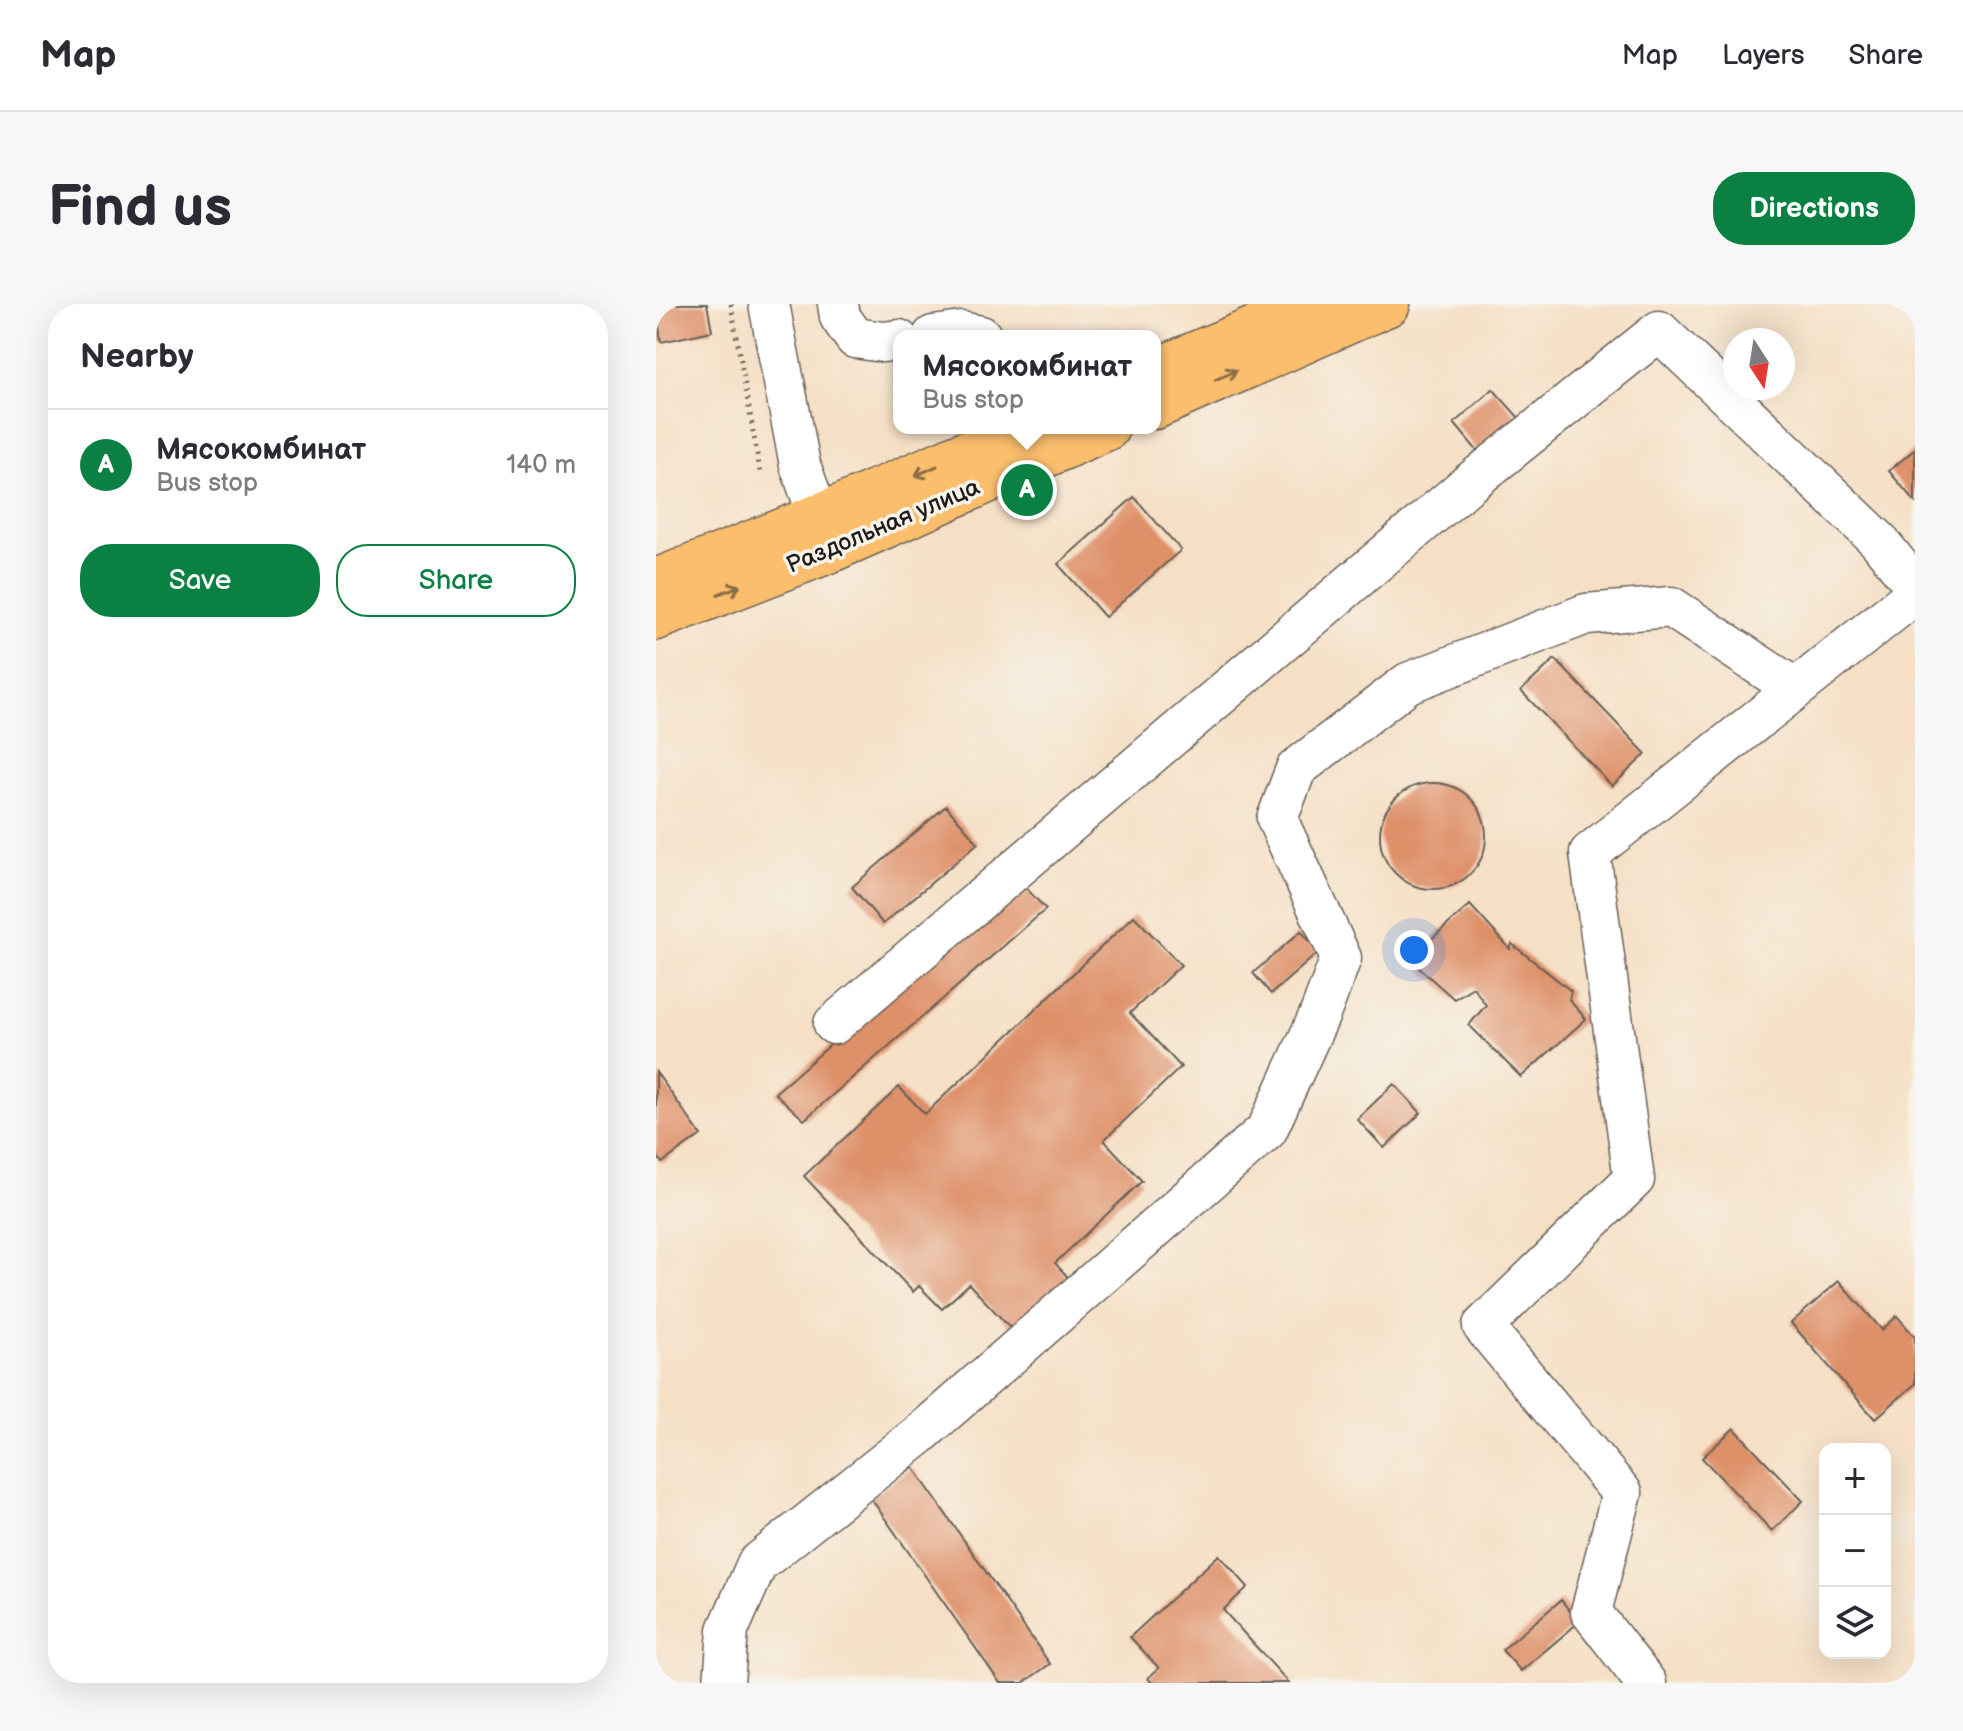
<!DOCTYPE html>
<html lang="en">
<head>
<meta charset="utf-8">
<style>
  body { margin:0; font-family:"Balsamiq Sans",sans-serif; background:#f7f7f7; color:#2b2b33 }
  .controls { position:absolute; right:24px; bottom:24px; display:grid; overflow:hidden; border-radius:16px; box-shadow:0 8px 32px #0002 }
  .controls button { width:72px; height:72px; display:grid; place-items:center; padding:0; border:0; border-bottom:2px solid #e1e1e2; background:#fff; color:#2b2b33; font:40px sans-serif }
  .compass { position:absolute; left:1067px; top:24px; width:72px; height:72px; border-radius:50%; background:#fff; box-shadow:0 8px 32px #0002; rotate:168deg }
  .you { position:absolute; left:758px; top:646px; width:28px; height:28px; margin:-20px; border:6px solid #fff; border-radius:50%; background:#1a73e8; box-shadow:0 0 0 12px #1a73e833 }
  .badge { display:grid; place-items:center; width:52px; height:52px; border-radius:50%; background:#0b8043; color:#fff; font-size:26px; font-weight:700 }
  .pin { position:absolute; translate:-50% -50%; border:4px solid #fff; box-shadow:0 2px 8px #0006 }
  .popup { position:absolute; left:237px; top:26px; width:268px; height:104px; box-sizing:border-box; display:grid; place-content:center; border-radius:16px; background:#fff; filter:drop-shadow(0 2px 6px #0005); font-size:26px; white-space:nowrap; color:#7c7c81 }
  .popup b { font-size:30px; color:#2b2b33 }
  .popup::after { content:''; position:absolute; left:50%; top:100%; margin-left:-16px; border:16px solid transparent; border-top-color:#fff }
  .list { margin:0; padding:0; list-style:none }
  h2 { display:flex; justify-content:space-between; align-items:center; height:104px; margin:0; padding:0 32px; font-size:34px }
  h2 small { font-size:26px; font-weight:400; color:#7c7c81 }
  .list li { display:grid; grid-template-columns:52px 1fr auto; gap:24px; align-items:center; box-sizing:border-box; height:112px; padding:0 32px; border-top:2px solid #e1e1e2 }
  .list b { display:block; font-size:30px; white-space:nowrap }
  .list p { margin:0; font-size:26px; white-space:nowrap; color:#7c7c81 }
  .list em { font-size:26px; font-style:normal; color:#7c7c81 }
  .actions { display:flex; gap:16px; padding:24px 32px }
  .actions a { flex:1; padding:18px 0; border:2px solid #0b8043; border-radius:32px; text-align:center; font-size:28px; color:#0b8043 }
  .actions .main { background:#0b8043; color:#fff }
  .icon { flex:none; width:44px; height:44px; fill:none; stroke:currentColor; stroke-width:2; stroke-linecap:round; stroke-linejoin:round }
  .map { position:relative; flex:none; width:1259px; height:1379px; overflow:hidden; border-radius:32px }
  header { display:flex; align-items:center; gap:48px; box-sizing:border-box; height:112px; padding:0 40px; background:#fff; border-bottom:2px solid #e1e1e2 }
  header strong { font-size:38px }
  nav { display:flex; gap:44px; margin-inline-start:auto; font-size:28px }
  .intro { display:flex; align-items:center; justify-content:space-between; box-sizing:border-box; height:192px; padding:0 48px }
  h1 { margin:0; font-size:56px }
  .button { padding:20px 36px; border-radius:32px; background:#0b8043; color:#fff; font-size:28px; font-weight:700 }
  main { display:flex; gap:48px; padding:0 48px }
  aside { flex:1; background:#fff; border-radius:32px; box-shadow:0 8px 32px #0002 }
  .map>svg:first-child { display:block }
</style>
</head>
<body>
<header>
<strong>Map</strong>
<nav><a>Map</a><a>Layers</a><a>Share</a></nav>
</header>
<div class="intro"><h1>Find us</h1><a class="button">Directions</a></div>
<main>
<aside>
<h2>Nearby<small></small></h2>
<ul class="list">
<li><span class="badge">A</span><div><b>Мясокомбинат</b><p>Bus stop</p></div><em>140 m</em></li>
</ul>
<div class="actions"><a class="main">Save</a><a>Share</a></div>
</aside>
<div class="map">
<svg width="1259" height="1379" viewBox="0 0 1259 1379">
  <rect width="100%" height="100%" fill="#f7f3e8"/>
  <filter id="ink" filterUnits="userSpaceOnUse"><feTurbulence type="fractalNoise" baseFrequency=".0125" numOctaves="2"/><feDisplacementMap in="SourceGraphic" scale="16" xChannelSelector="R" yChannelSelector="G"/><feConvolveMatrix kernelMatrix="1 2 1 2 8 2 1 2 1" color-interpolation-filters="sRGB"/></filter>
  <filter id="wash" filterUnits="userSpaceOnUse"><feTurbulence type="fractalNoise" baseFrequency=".006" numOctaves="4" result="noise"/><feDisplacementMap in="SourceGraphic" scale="32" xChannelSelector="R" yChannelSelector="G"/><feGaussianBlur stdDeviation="1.8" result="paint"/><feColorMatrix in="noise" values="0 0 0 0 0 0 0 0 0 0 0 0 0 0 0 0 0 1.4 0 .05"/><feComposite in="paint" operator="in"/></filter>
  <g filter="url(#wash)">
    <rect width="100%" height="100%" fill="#f5dfc5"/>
    <g id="blocks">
      <path fill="#de9069" d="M 0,0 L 51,0 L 56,27 L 5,38 Z
        M 837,85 L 863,114 L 823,149 L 798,119 Z
        M 1259,145 L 1259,198 L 1233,167 Z
        M 478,193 L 525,246 L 449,313 L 402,260 Z
        M 899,355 L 990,450 L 956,482 L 865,387 Z
        M724 532a53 53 0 1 1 106 0a53 53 0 1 1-106 0Z
        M 290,502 L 322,539 L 227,620 L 196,583 Z
        M 363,577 L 390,605 L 148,816 L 119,789 Z
        M 814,601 L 854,645 L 856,640 L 915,687 L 913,696 L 930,715 L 865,773 L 813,721 L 830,701 L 817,683 L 798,695 L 753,655 Z
        M 478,612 L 525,661 L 474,709 L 525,763 L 448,836 L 486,877 L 399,959 L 416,978 L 361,1031 L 313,980 L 286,1005 L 263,982 L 257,988 L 148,872 L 243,783 L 269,810 Z
        M 645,627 L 663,648 L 615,690 L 597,669 Z
        M 0,768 L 45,831 L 6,859 L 0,850 Z
        M 738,780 L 765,809 L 728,844 L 701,815 Z
        M 1183,977 L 1226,1026 L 1241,1012 L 1259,1033 L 1259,1080 L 1219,1115 L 1135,1019 Z
        M 1078,1124 L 1147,1197 L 1116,1227 L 1046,1154 Z
        M 257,1163 L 394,1360 L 367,1379 L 344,1379 L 214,1193 Z
        M 563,1251 L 592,1283 L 567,1306 L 633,1379 L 496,1379 L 492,1374 L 503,1364 L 474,1333 Z
        M 905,1296 L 923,1318 L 865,1367 L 846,1346 Z"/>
    </g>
  </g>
  <g filter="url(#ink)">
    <use href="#blocks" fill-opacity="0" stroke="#686057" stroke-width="2"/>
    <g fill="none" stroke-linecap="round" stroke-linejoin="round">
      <defs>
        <path id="minor" d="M 113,0 L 144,161 L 174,244
          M 182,0 L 184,13 L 199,34 L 227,38 L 243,36
          M 277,32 L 306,28 L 325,32
          M 178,720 L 810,182 L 1003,27 L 1222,236 L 1259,282
          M 68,1379 L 72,1326 L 101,1260 L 263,1131 L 611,826 L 664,710 L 685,654 L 621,515 L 640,465 L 752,379 L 930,310 L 1015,303 L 1138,384
          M 990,1379 L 935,1308 L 966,1189 L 827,1022 L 978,875 L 934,549 L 1259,290"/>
        <path id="major" d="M 499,67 L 657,0
          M 499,103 L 732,0
          M 0,277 L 161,213 L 367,124
          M 0,314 L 175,246 L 451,124"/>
      </defs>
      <use href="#minor" stroke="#686057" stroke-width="43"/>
      <use href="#major" stroke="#686057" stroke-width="47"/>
      <path stroke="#686057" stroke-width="5" stroke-dasharray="2 6" stroke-linecap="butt" d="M 75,0 L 105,173"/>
      <use href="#minor" stroke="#fff" stroke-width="40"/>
      <use href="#major" stroke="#fabe6d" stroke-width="44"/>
    </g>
    <defs><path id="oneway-shaft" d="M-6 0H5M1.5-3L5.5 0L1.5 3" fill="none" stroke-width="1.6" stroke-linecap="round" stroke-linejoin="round" transform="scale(2)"/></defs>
    <g stroke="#8b6d44">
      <use href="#oneway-shaft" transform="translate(570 71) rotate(-24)"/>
      <use href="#oneway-shaft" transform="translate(270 167) rotate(156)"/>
      <use href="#oneway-shaft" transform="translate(73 286) rotate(-21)"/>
    </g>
  </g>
  <g text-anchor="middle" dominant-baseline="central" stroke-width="7" stroke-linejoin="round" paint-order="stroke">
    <g font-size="24" fill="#1c1c1c" stroke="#f7f3e8">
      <text transform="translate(227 222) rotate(-23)">Раздольная улица</text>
    </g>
  </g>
</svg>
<div class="controls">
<button>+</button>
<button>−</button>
<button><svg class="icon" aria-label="layers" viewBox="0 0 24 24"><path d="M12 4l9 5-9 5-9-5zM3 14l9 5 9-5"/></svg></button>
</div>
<svg class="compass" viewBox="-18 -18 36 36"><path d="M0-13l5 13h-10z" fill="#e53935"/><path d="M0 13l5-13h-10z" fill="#7c7c81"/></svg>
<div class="you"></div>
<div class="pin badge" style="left:371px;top:186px">A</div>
<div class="popup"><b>Мясокомбинат</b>Bus stop</div>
</div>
</main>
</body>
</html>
